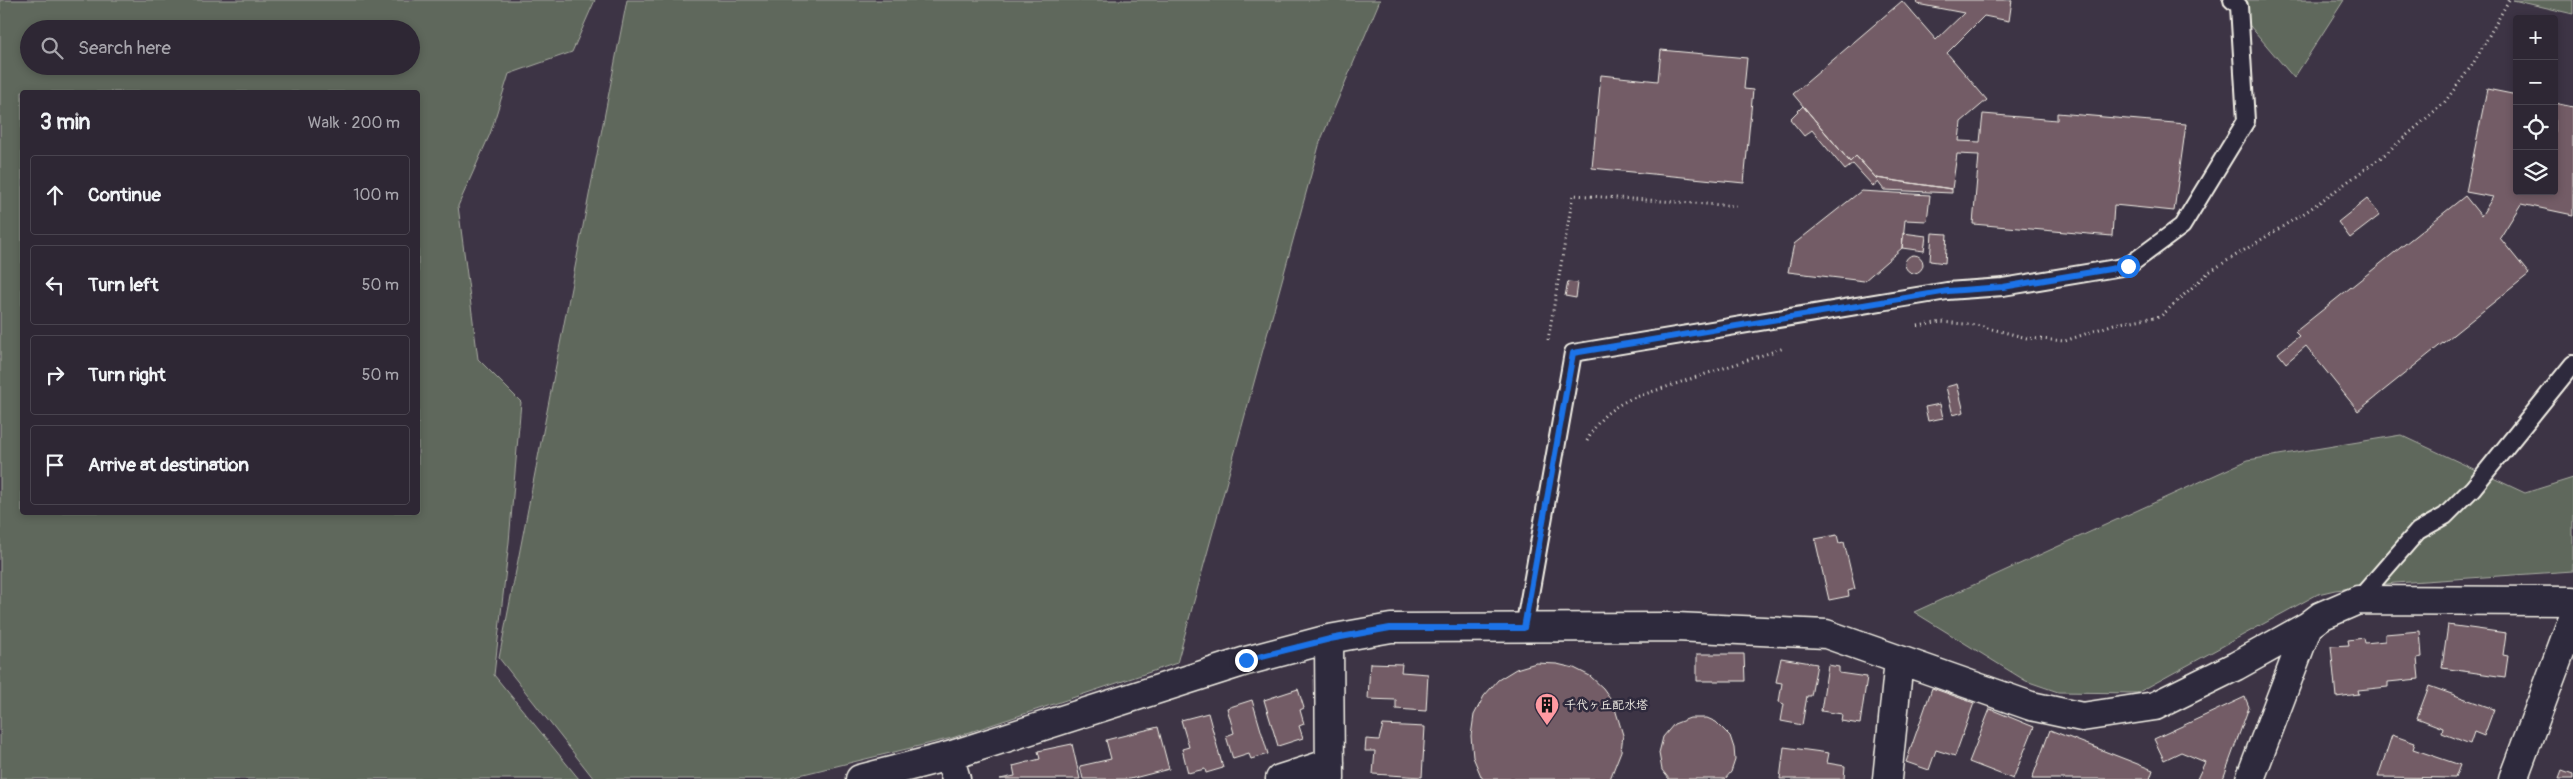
<!DOCTYPE html>
<html lang="en">
<head>
<meta charset="utf-8">
<style>
  body { margin:0; font-family:Pangolin,"Klee One",sans-serif; background:#362f3c; color:#f1f3f6 }
  .controls { position:absolute; right:15px; top:15px; display:grid; overflow:hidden; border-radius:5px; box-shadow:0 2px 8px #0003 }
  .controls button { width:45px; height:45px; display:grid; place-items:center; padding:0; border:0; border-bottom:1px solid #49444f; background:#2e2734; color:#f1f3f6; font:25px sans-serif }
  .stop { position:absolute; width:15px; height:15px; margin:-11px; border:4px solid #1a73e8; border-radius:50%; background:#fff }
  .stop.end { background:#1a73e8; border-color:#fff; box-shadow:0 1px 5px #0008 }
  .list { margin:0; padding:0; list-style:none }
  h2 { display:flex; justify-content:space-between; align-items:center; height:65px; margin:0; padding:0 20px; font-size:21px }
  h2 small { font-size:16px; font-weight:400; color:#a7a5ac }
  .list li { display:grid; grid-template-columns:32px 1fr auto; gap:15px; align-items:center; box-sizing:border-box; height:80px; margin:0 10px 10px; padding:0 10px; border:1px solid #49444f; border-radius:5px }
  .list b { display:block; font-size:19px; white-space:nowrap }
  .list em { font-size:16px; font-style:normal; color:#a7a5ac }
  .icon { flex:none; width:28px; height:28px; fill:none; stroke:currentColor; stroke-width:2; stroke-linecap:round; stroke-linejoin:round }
  .map { position:relative; flex:none; width:2573px; height:779px; overflow:hidden }
  .search { position:absolute; background:#2e2734; box-shadow:0 2px 8px #0003; left:20px; top:20px; width:400px; height:55px; display:flex; align-items:center; gap:12px; box-sizing:border-box; padding:0 18px; border-radius:28px; color:#a7a5ac; font-size:19px }
  .panel { position:absolute; background:#2e2734; box-shadow:0 2px 8px #0003; left:20px; top:90px; width:400px; height:425px; border-radius:5px }
  .map>svg:first-child { display:block }
</style>
</head>
<body>
<div class="map">
<svg width="2573" height="779" viewBox="0 0 2573 779">
  <rect width="100%" height="100%" fill="#3d3445"/>
  <filter id="ink" filterUnits="userSpaceOnUse"><feTurbulence type="fractalNoise" baseFrequency=".02" numOctaves="2"/><feDisplacementMap in="SourceGraphic" scale="10" xChannelSelector="R" yChannelSelector="G"/><feConvolveMatrix kernelMatrix="1 2 1 2 8 2 1 2 1" color-interpolation-filters="sRGB"/></filter>
  <g filter="url(#ink)">
    <path fill="#5e675c" stroke="#a9aca2" fill-rule="evenodd" d="M 0,0 L 595,0 L 572,52 L 509,74 L 490,134 L 458,206 L 478,359 L 521,402 L 509,542 L 494,675 L 579,779 L 0,779 ZM 29,29 L 411,29 L 411,66 L 29,66 ZM 418,92 L 418,512 L 22,512 L 22,92 Z
      M 627,0 L 1380,0 L 1320,142 L 1177,663 L 952,738 L 783,779 L 594,779 L 499,658 Z
      M 2228,0 L 2344,0 L 2294,78 Z
      M 2513,0 L 2573,0 L 2573,14 Z
      M 2401,435 L 2525,493 L 2573,478 L 2573,571 L 2395,583 L 2335,590 L 2318,594 L 2137,693 L 2058,692 L 2026,681 L 1914,612 L 2248,460 Z"/>
    <path fill="#735b66" stroke="#f4f1e8" d="M 1918,0 L 2012,0 L 2009,21 L 1984,16 L 1947,53 L 1987,100 L 1961,122 L 1959,141 L 1980,142 L 1983,114 L 2057,120 L 2057,113 L 2186,124 L 2174,211 L 2114,205 L 2112,236 L 1973,224 L 1979,155 L 1957,154 L 1952,189 L 1876,178 L 1856,156 L 1850,162 L 1793,94 L 1902,1 L 1936,40 L 1964,13 L 1917,4 Z
      M 1661,50 L 1747,58 L 1744,89 L 1753,90 L 1744,183 L 1592,168 L 1601,75 L 1658,81 Z
      M 2487,89 L 2517,95 L 2517,191 L 2554,191 L 2554,103 L 2573,107 L 2573,215 L 2521,204 L 2500,238 L 2529,274 L 2358,411 L 2306,346 L 2286,363 L 2278,353 L 2299,336 L 2295,332 L 2465,196 L 2481,216 L 2493,197 L 2466,192 Z
      M 1803,106 L 1850,162 L 1856,156 L 1876,178 L 1952,189 L 1952,193 L 1884,190 L 1878,182 L 1873,186 L 1853,164 L 1845,170 L 1812,130 L 1804,136 L 1790,119 Z
      M 1861,191 L 1930,195 L 1927,221 L 1905,220 L 1902,248 L 1864,281 L 1788,272 L 1794,244 Z
      M 2367,199 L 2380,215 L 2350,238 L 2338,222 Z
      M 1903,233 L 1926,236 L 1924,251 L 1902,248 Z
      M 1932,233 L 1947,234 L 1945,263 L 1930,261 Z
      M1905 264a9 9 0 1 1 18 0a9 9 0 1 1-18 0Z
      M 1568,282 L 1578,283 L 1576,298 L 1565,296 Z
      M 1957,384 L 1964,412 L 1953,415 L 1946,387 Z
      M 1940,404 L 1943,418 L 1928,421 L 1925,407 Z
      M 1837,535 L 1839,543 L 1844,542 L 1855,589 L 1848,591 L 1849,596 L 1829,600 L 1815,539 Z
      M 2448,625 L 2506,633 L 2503,655 L 2508,656 L 2505,677 L 2442,668 Z
      M 2420,631 L 2422,657 L 2417,658 L 2419,679 L 2388,682 L 2388,687 L 2358,690 L 2359,694 L 2336,697 L 2331,646 L 2349,645 L 2348,640 L 2364,638 L 2365,643 L 2385,641 L 2385,634 Z
      M 1697,654 L 1744,654 L 1745,681 L 1697,681 Z
      M 1781,658 L 1817,664 L 1811,696 L 1807,696 L 1802,725 L 1781,721 L 1784,704 L 1779,702 L 1782,683 L 1776,682 Z
      M 1370,663 L 1402,664 L 1401,672 L 1428,674 L 1426,711 L 1396,709 L 1396,700 L 1368,699 Z
      M 1536,663 L 1557,664 L 1574,668 L 1590,676 L 1603,688 L 1613,702 L 1623,735 L 1621,751 L 1610,779 L 1483,779 L 1481,776 L 1473,757 L 1471,736 L 1474,715 L 1484,696 L 1498,680 L 1516,669 Z
      M 1828,665 L 1839,667 L 1839,673 L 1867,677 L 1860,724 L 1841,721 L 1842,714 L 1821,711 Z
      M 2429,686 L 2494,709 L 2484,736 L 2474,732 L 2470,744 L 2442,733 L 2443,728 L 2417,718 Z
      M 1932,688 L 1974,703 L 1955,756 L 1936,750 L 1929,770 L 1906,762 Z
      M 1298,689 L 1304,708 L 1300,710 L 1304,724 L 1299,726 L 1303,738 L 1278,746 L 1264,700 Z
      M 2245,697 L 2249,707 L 2223,779 L 2197,779 L 2205,762 L 2181,752 L 2164,760 L 2154,739 Z
      M 1252,700 L 1268,754 L 1251,759 L 1249,754 L 1233,759 L 1226,736 L 1234,733 L 1227,708 Z
      M 1990,709 L 2034,727 L 2013,779 L 1969,762 Z
      M 1208,713 L 1223,768 L 1206,773 L 1205,769 L 1188,773 L 1182,749 L 1189,747 L 1181,720 Z
      M 1690,718 L 1707,718 L 1716,722 L 1730,736 L 1734,748 L 1735,760 L 1731,772 L 1725,779 L 1669,779 L 1662,770 L 1659,753 L 1663,737 L 1674,724 Z
      M 1383,725 L 1425,727 L 1422,777 L 1373,774 L 1375,751 L 1365,751 L 1366,739 L 1379,740 Z
      M 1158,727 L 1169,769 L 1130,779 L 1083,779 L 1080,766 L 1111,759 L 1106,740 Z
      M 2050,730 L 2153,770 L 2150,779 L 2032,779 Z
      M 2392,735 L 2415,743 L 2413,749 L 2460,765 L 2455,778 L 2378,777 Z
      M 1072,744 L 1080,779 L 1000,779 L 1015,776 L 1013,766 L 1040,759 L 1038,751 Z
      M 1784,747 L 1829,753 L 1827,763 L 1845,766 L 1844,779 L 1780,779 Z
      M 2562,771 L 2573,775 L 2573,779 L 2559,779 Z"/>
    <g fill="none" stroke-linecap="round" stroke-linejoin="round">
      <defs>
        <path id="service" d="M 2358,600 L 2418,531 L 2445,516 L 2473,488 L 2573,364
          M 1524,628 L 1573,353 L 1947,291 L 2003,287 L 2128,266 L 2182,226 L 2246,121 L 2239,6 L 2232,0"/>
        <path id="minor" d="M 1329,639 L 1330,779
          M 949,756 L 956,779
          M 860,779 L 949,756 L 1246,661 L 1329,639 L 1391,628 L 1676,627 L 1826,634 L 2031,706 L 2082,717 L 2155,706 L 2236,666 L 2308,626 L 2321,616 L 2358,600 L 2573,601
          M 1280,779 L 1330,763
          M 1887,779 L 1899,660
          M 2250,779 L 2308,626"/>
        <path id="tertiary" d="M 2513,779 L 2573,618"/>
      </defs>
      <use href="#service" stroke="#f4f1e8" stroke-width="20"/>
      <use href="#minor" stroke="#f4f1e8" stroke-width="31"/>
      <use href="#tertiary" stroke="#f4f1e8" stroke-width="31"/>
      <path stroke="#f4f1e8" stroke-width="3" stroke-dasharray="1 4" stroke-linecap="butt" d="M 1918,326 L 1941,322 L 1976,325 L 2027,338 L 2065,341 L 2114,324 L 2161,316 L 2209,272 L 2306,212 L 2383,156 L 2444,103 L 2473,64 L 2509,0
        M 1548,340 L 1573,195 L 1736,206
        M 1587,441 C 1599,418 1608,410 1630,399 L 1784,348"/>
      <use href="#service" stroke="#2f2a3d" stroke-width="16"/>
      <use href="#minor" stroke="#2f2a3d" stroke-width="28"/>
      <use href="#tertiary" stroke="#2f2a3d" stroke-width="28"/>
    </g>
  </g>
  <g fill="none" stroke-linecap="round" stroke-linejoin="round" filter="url(#ink)">
    <path stroke="#1a73e8" stroke-width="6" d="M 1246,660 L 1330,639 L 1390,628 L 1524,628 L 1573,353 L 1948,291 L 2003,287 L 2128,266"/>
  </g>
  <defs>
    <symbol id="building-pin" viewBox="-11 -11 22 30"><path d="M0 17L-7.5 6A9.5 9.5 0 1 1 7.5 6Z" fill="#ff9aa2" stroke="#2f2a3d"/><path d="M-4-6H4V6H1V3H-1V6H-4ZM-2.5-4.3h1.7v1.8h-1.7ZM.8-4.3h1.7v1.8H.8ZM-2.5-1h1.7V.8h-1.7ZM.8-1h1.7V.8H.8Z" fill="#111"/></symbol>
  </defs>
  <g fill-rule="evenodd">
    <use href="#building-pin" x="1533" y="691" width="28" height="38"/>
  </g>
  <g text-anchor="middle" dominant-baseline="central" stroke-width="5" stroke-linejoin="round" paint-order="stroke">
    <g font-size="12" font-weight="bold" fill="#f4f1e8" stroke="#2f2a3d" text-anchor="start">
      <text x="1564" y="705">千代ヶ丘配水塔</text>
    </g>
  </g>
</svg>
<div class="controls">
<button>+</button>
<button>−</button>
<button><svg class="icon" aria-label="locate" viewBox="0 0 24 24"><circle cx="12" cy="12" r="6"/><path d="M12 2v4M12 18v4M2 12h4M18 12h4"/></svg></button>
<button><svg class="icon" aria-label="layers" viewBox="0 0 24 24"><path d="M12 4l9 5-9 5-9-5zM3 14l9 5 9-5"/></svg></button>
</div>
<div class="stop" style="left:2128px;top:266px"></div>
<div class="stop end" style="left:1246px;top:660px"></div>
<div class="search"><svg class="icon" aria-label="search" viewBox="0 0 24 24"><circle cx="10" cy="10" r="6"/><path d="M15 15l6 6"/></svg>Search here</div>
<section class="panel">
<h2>3 min<small>Walk · 200 m</small></h2>
<ul class="list">
<li><svg class="icon" aria-label="ahead" viewBox="0 0 24 24"><path d="M12 20V5M6 11l6-6 6 6"/></svg><div><b>Continue</b></div><em>100 m</em></li>
<li><svg class="icon" aria-label="left" viewBox="0 0 24 24"><path d="M17 20v-9H6M10 6l-5 5 5 5"/></svg><div><b>Turn left</b></div><em>50 m</em></li>
<li><svg class="icon" aria-label="right" viewBox="0 0 24 24"><path d="M7 20v-9h11M14 6l5 5-5 5"/></svg><div><b>Turn right</b></div><em>50 m</em></li>
<li><svg class="icon" aria-label="arrive" viewBox="0 0 24 24"><path d="M6 21V4h12l-3 4 3 4H6"/></svg><div><b>Arrive at destination</b></div></li>
</ul>
</section>
</div>
</body>
</html>
